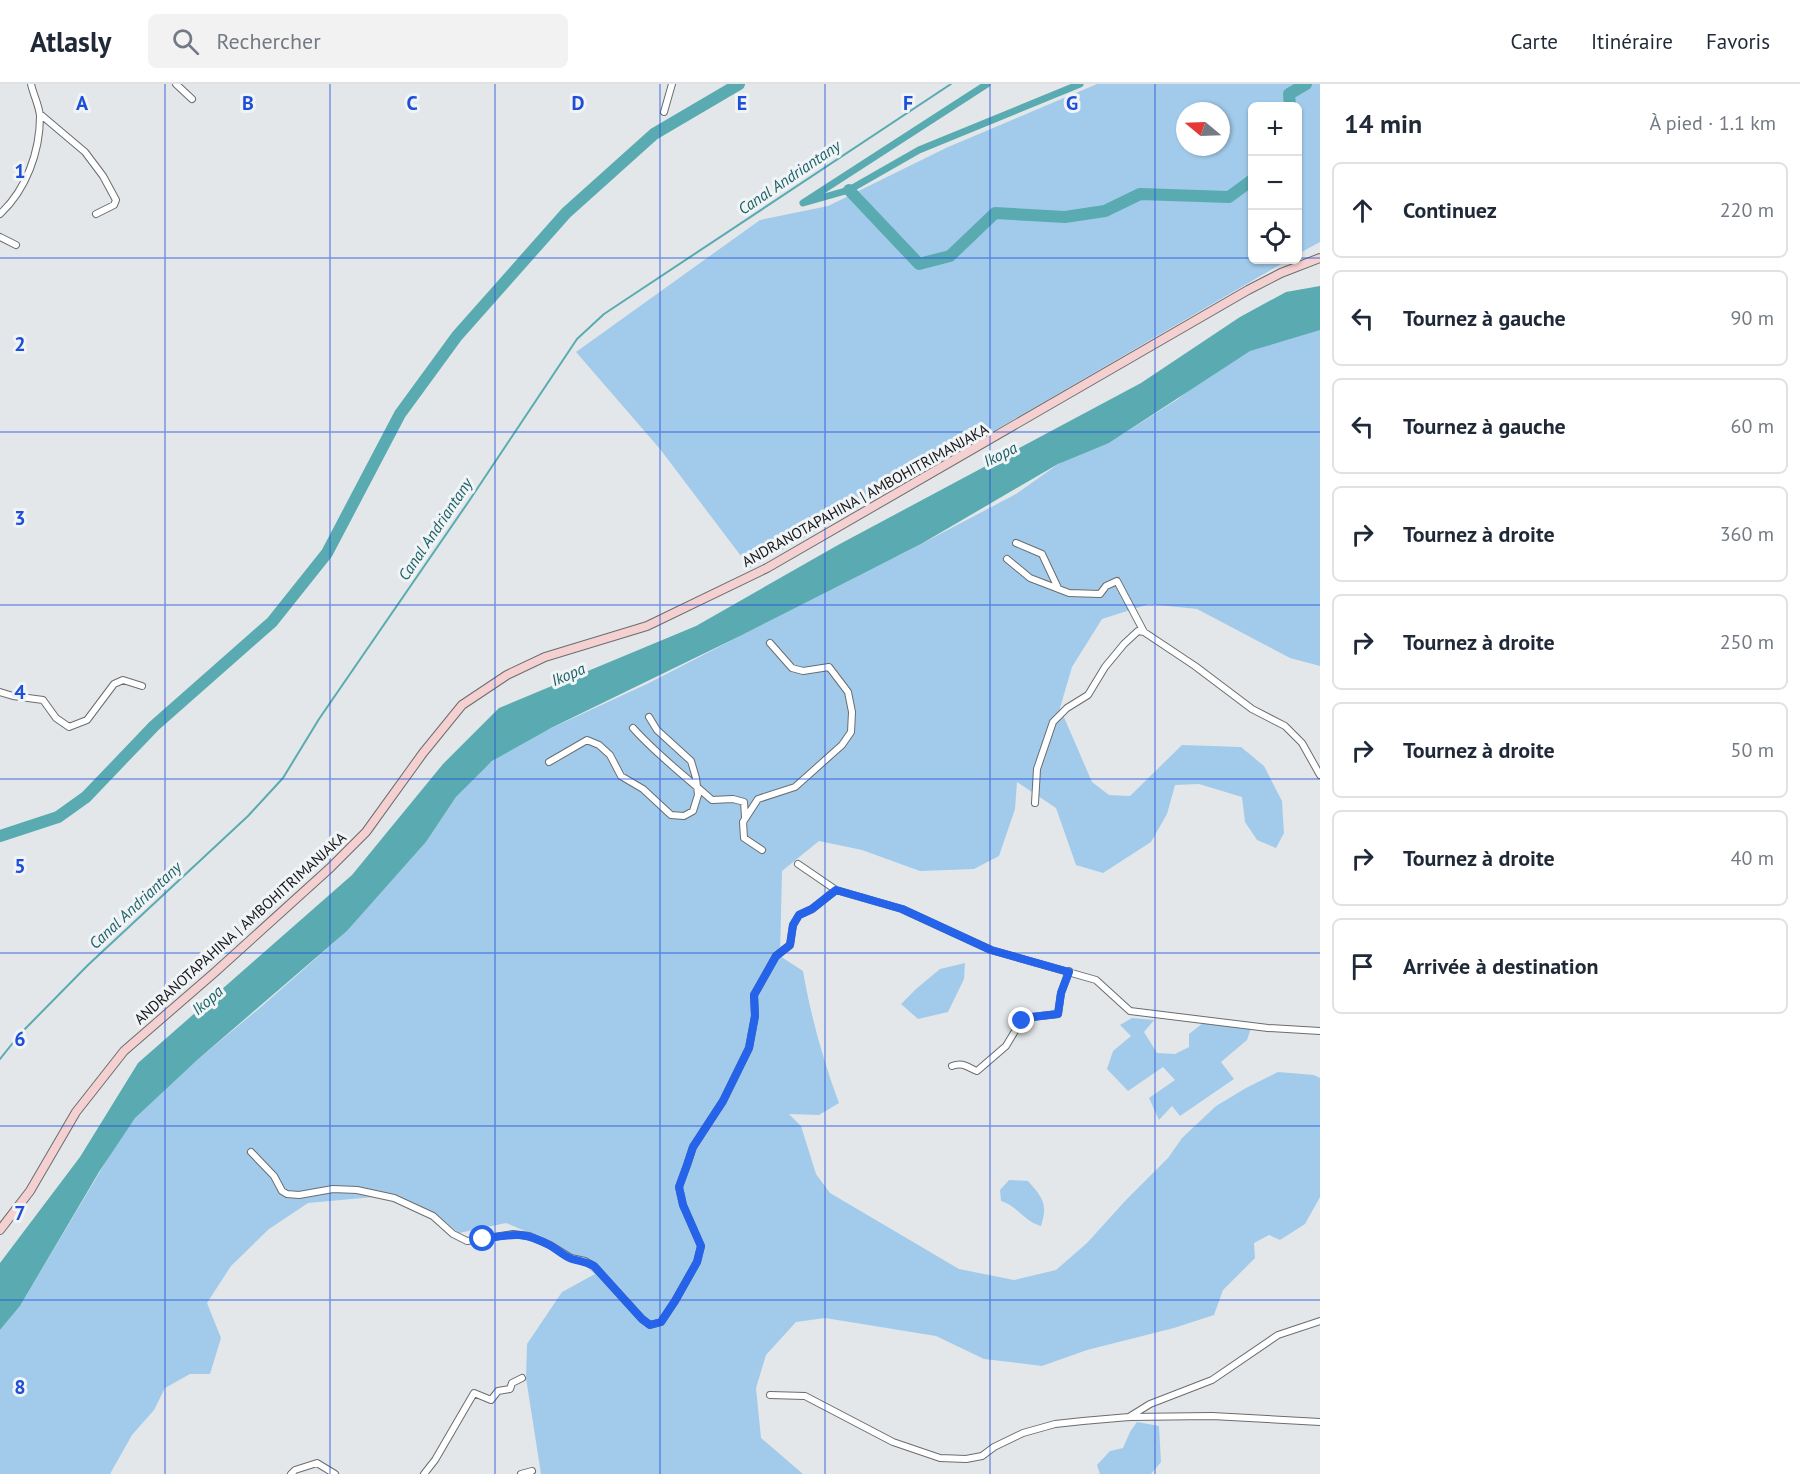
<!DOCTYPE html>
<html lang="fr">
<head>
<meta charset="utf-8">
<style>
  body { margin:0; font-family:"PT Sans",sans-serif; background:#f2f2f3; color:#1f2937 }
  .controls { position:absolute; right:18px; top:18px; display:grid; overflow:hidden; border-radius:9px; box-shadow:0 2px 4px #0004 }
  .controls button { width:54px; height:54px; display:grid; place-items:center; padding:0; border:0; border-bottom:2px solid #e0e1e3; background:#fff; color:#1f2937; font:30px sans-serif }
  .compass { position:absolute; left:1176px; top:18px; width:54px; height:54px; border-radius:50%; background:#fff; box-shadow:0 2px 4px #0004; rotate:289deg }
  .stop { position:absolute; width:18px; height:18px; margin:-14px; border:4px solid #2563eb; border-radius:50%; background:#fff }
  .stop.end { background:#2563eb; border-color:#fff; box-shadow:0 2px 6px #0008 }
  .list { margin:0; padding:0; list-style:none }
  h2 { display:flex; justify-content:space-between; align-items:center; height:78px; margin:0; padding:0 24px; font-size:26px }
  h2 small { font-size:20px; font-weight:400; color:#747a83 }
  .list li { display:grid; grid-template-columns:39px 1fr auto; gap:18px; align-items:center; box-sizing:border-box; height:96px; margin:0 12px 12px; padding:0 12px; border:2px solid #e0e1e3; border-radius:9px }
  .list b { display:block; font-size:22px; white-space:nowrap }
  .list em { font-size:20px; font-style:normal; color:#747a83 }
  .icon { flex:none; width:33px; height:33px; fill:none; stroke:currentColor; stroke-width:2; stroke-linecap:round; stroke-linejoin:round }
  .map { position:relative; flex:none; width:1320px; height:1390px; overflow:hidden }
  header { display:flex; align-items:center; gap:36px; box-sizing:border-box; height:84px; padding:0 30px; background:#fff; border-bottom:2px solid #e0e1e3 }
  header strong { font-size:28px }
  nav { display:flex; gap:33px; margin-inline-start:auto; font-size:21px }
  .search { width:420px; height:54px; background:#f2f2f3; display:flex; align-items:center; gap:15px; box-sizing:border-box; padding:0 21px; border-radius:9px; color:#747a83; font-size:22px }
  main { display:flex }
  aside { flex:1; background:#fff }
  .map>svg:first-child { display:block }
</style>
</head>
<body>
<header>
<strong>Atlasly</strong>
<div class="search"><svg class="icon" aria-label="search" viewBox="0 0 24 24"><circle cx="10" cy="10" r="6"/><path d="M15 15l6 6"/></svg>Rechercher</div>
<nav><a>Carte</a><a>Itinéraire</a><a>Favoris</a></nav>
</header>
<main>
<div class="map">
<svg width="1320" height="1390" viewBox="0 0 1320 1390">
  <rect width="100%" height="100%" fill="#e3e7e9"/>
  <path fill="#a2cbeb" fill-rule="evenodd" d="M 1097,0 L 1320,0 L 1320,158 L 1298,170 L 1298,22 L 1252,22 L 1252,176 L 1288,176 L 997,345 L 750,484 L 660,365 L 576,268 L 760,136 L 828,122 L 948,63 ZM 1185,27 L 1221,27 L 1221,63 L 1185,63 Z
    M 1320,240 L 1320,582 L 1290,574 L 1197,525 L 1149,520 L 1102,535 L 1072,583 L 1060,624 L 1092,698 L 1109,711 L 1130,712 L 1182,661 L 1241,663 L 1264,682 L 1282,717 L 1284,749 L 1276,764 L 1257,756 L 1245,738 L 1242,713 L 1199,700 L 1175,701 L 1167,730 L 1151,758 L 1103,789 L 1076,781 L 1056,724 L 1017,698 L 1015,725 L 999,772 L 974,785 L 920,787 L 862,766 L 819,757 L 782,787 L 780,872 L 803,887 C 811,933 823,976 839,1019 L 819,1031 L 789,1030 L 801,1042 L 816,1090 L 830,1109 L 959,1185 L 1014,1196 L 1056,1186 L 1087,1159 L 1126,1116 L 1168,1074 L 1182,1054 L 1216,1022 L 1246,1004 L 1278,988 L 1314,991 L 1320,994 L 1320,1113 L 1305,1140 L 1280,1156 L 1269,1151 L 1254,1159 L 1255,1174 L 1223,1206 L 1214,1231 L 1174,1244 L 1087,1266 L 1042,1282 L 984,1275 L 936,1252 L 825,1234 L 796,1238 L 766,1271 L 756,1304 L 761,1354 L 803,1390 L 541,1390 L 526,1294 L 527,1260 L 562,1208 L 595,1190 L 573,1172 L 532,1150 L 506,1139 L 459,1149 L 435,1129 L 396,1111 L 308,1119 L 269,1145 L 231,1182 L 207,1219 L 221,1254 L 210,1290 L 190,1290 L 165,1304 L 154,1326 L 132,1351 L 110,1390 L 0,1390 L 0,1246 L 20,1222 L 126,1044 L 167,996 L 196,977 L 262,922 L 347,847 L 426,758 L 456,713 L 484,684 L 508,664 L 649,599 L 769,537 L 840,498 L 902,470 L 1016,410 L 1064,376 L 1109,359 L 1178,315 L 1235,268 Z
    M 965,879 L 964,895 L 948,928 L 918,935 L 901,920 L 916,905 L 940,885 Z
    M 1132,934 L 1154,936 L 1144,948 L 1157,969 L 1175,970 L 1189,963 L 1189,950 L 1203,939 L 1251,944 L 1247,956 L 1221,978 L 1234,995 L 1180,1032 L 1172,1022 L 1159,1036 L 1149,1014 L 1175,996 L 1163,983 L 1128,1007 L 1107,985 L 1113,967 L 1131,952 L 1120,941 Z
    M 1009,1096 L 1028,1097 C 1043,1114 1048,1120 1041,1142 C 1022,1136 1019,1123 1001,1117 L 1000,1106 Z
    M 1137,1338 L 1159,1342 L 1161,1378 L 1151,1390 L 1100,1390 L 1097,1381 L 1110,1367 L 1123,1364 L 1130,1348 Z"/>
  <path fill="#59abb1" d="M 1320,202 L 1320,246 L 1250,267 L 1109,359 L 1058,380 L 921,460 L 742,551 L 551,644 L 492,677 L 456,713 L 426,758 L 347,847 L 196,977 L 135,1034 L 99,1088 L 20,1222 L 0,1246 L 0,1179 L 80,1073 L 138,979 L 352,791 L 443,680 L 499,624 L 696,542 L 838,461 L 1141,299 L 1240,233 L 1286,208 Z"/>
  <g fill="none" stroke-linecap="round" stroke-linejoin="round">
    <path stroke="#59abb1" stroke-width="2" d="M 0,975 L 20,950 L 88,881 L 248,732 L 283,694 L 319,635 L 469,417 L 577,255 L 604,230 L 951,0"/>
    <path stroke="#59abb1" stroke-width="7" d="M 987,0 L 803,119 L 849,106 L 919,66 L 1080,0"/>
    <path stroke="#59abb1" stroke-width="12" d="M 1290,22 L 1289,10 L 1306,0
      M 849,106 L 919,180 L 950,172 L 995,129 L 1065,133 L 1105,127 L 1140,110 L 1229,113 L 1252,96
      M 0,752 L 58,733 L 86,713 L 154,642 L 272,538 L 327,469 L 400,330 L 457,252 L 566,129 L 654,50 L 739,0"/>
    <defs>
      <path id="minor" d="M 176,0 L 192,15
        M 664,28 L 672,0
        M 40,30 L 85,68 L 103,92 L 116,116 L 114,121 L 96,130
        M 0,130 C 26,106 40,68 40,32 C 39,21 33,10 31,0
        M 0,153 L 16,161
        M 1016,459 L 1042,470 L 1058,504
        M 1007,475 L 1030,494 L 1069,509 L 1100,510 L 1106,502 L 1117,497 L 1144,548
        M 0,608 L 13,612 L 43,616 L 56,634 L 69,643 L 87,636 L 114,600 L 123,596 L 142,602
        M 633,644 C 657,671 685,692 712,716 L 733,715 L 744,718 L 745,733
        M 549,678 L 587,656 L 599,661 L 610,671 L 621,692 L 643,705 L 671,731 L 684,732 L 693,727 L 698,711 L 696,694 L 691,677 L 657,646 L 649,633
        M 1035,719 L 1037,685 L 1053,638 L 1067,624 L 1088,611 L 1105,583 L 1124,560 L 1138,547 L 1144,548 L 1195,582 L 1252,625 L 1285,642 L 1302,659 L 1320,691
        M 762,766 L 744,754 L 743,738 L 758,715 L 795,703 L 842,661 L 851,648 L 852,628 L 848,608 L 829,583 L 803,587 L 792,584 L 770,559
        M 798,780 L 836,806 L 902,825 L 991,866 L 1096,896 L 1130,927 L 1268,944 L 1320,947
        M 952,982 C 963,978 967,983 977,987 L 1006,962 L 1021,937 L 1032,933 L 1058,930 L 1061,909 L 1069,887
        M 251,1068 L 274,1092 L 282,1107 L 287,1110 L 299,1111 L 333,1105 L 357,1106 L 394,1114 L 433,1132 L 453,1150 L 467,1157 L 513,1150 L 529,1152 L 550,1161 L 571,1174 L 585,1177 L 594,1182 L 642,1235 L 650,1241 L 661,1238 L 675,1217 L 697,1178 L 701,1162 L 683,1121 L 679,1103 L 687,1081 L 693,1063 L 723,1017 L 749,964 L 755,932 L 754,911 L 776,872 L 790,861 L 793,841 L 799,831 L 812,825 L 836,806
        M 770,1311 L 805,1312 L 893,1358 L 940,1374 L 966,1375 L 982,1372 L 994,1363 L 1023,1349 L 1055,1340 L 1083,1337 L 1129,1333 L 1212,1332 L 1320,1338
        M 1129,1333 L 1150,1320 L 1212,1296 L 1278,1251 L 1320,1237
        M 291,1390 L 295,1386 L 317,1379 L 335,1390
        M 424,1390 L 435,1376 L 474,1309 L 491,1316 L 498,1307 L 510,1305 L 512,1299 L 522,1294
        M 521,1390 L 532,1387"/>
      <path id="secondary" d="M 0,1146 L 30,1107 L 76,1028 L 124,967 L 214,889 L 330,784 L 366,748 L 423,669 L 462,621 L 507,591 L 545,573 L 647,542 L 767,484 L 1248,206 L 1281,189 L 1320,174"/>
    </defs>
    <use href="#minor" stroke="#6a6d6f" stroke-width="8"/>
    <use href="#secondary" stroke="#6a6d6f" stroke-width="10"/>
    <use href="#minor" stroke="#fff" stroke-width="6"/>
    <use href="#secondary" stroke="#f4d1d0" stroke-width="8"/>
  </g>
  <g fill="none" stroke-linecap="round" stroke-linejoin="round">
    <path stroke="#2563eb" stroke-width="8" d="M 483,1155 C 512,1150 524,1147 551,1162 C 558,1166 564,1172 572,1175 C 579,1177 586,1178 594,1182 L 642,1235 L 650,1241 L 661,1238 L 675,1217 L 697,1178 L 701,1162 L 683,1121 L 679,1103 L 687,1081 L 693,1063 L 723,1017 L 749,964 L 755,932 L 754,911 L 776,872 L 790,861 L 793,841 L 799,831 L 812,825 L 836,806 L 902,825 L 991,866 L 1069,888 L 1061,909 L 1058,930 L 1032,933 L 1022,937"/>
  </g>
  <path fill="none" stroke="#1d4ed8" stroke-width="1.5" stroke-opacity="0.55" d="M 165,0 L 165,1390M 330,0 L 330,1390M 495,0 L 495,1390M 660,0 L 660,1390M 825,0 L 825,1390M 990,0 L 990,1390M 1155,0 L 1155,1390M 0,174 L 1252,174M 1298,174 L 1320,174M 0,348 L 1320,348M 0,521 L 1320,521M 0,695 L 1320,695M 0,869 L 1320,869M 0,1042 L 1320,1042M 0,1216 L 1320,1216"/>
  <g text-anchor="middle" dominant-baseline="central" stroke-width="6" stroke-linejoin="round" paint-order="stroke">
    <g font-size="15" fill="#151617" stroke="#f1f4f7">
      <text transform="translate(865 411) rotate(-29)">ANDRANOTAPAHINA | AMBOHITRIMANJAKA</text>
      <text transform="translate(240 844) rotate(-42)">ANDRANOTAPAHINA | AMBOHITRIMANJAKA</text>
    </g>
    <g font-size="16" font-style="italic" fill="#1e6266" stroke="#f1f4f7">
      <text transform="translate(789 93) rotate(-34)">Canal Andriantany</text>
      <text transform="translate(1000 370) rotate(-27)">Ikopa</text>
      <text transform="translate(435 445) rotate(-56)">Canal Andriantany</text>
      <text transform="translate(568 590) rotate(-23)">Ikopa</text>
      <text transform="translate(135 821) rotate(-43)">Canal Andriantany</text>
      <text transform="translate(207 916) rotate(-41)">Ikopa</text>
    </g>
  </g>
  <g font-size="20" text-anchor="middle" font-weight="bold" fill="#1d4ed8" stroke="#f1f4f7" stroke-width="6" stroke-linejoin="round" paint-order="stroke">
    <text x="82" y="26">A</text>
    <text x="248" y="26">B</text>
    <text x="412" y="26">C</text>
    <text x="578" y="26">D</text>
    <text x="742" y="26">E</text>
    <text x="908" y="26">F</text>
    <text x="1072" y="26">G</text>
    <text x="20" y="94">1</text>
    <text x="20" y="267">2</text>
    <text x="20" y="441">3</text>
    <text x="20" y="615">4</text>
    <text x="20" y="789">5</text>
    <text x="20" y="962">6</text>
    <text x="20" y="1136">7</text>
    <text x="20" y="1310">8</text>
  </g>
</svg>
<div class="controls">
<button>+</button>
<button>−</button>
<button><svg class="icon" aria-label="locate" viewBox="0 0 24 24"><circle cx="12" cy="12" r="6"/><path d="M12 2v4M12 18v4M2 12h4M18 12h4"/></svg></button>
</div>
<svg class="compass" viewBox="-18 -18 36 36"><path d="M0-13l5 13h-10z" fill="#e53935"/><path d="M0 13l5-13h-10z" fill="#747a83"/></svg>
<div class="stop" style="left:483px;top:1155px"></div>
<div class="stop end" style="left:1022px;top:937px"></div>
</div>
<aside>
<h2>14 min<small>À pied · 1.1 km</small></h2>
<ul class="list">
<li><svg class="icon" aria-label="ahead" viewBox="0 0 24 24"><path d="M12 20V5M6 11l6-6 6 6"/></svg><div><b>Continuez</b></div><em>220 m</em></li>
<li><svg class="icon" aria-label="left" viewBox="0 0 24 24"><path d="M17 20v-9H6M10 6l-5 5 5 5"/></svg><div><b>Tournez à gauche</b></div><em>90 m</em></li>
<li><svg class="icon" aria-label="left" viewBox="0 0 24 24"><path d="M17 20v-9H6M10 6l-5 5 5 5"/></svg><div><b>Tournez à gauche</b></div><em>60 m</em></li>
<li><svg class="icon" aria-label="right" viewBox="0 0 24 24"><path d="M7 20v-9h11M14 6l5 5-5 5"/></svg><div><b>Tournez à droite</b></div><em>360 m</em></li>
<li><svg class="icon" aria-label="right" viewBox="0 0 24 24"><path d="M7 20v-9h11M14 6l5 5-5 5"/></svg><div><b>Tournez à droite</b></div><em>250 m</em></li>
<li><svg class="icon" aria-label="right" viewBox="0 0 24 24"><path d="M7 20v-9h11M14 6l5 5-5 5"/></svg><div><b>Tournez à droite</b></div><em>50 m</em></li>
<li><svg class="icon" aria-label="right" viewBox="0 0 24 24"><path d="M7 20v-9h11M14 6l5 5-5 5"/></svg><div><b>Tournez à droite</b></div><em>40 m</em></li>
<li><svg class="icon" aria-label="arrive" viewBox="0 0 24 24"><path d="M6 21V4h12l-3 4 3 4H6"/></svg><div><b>Arrivée à destination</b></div></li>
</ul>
</aside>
</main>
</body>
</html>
